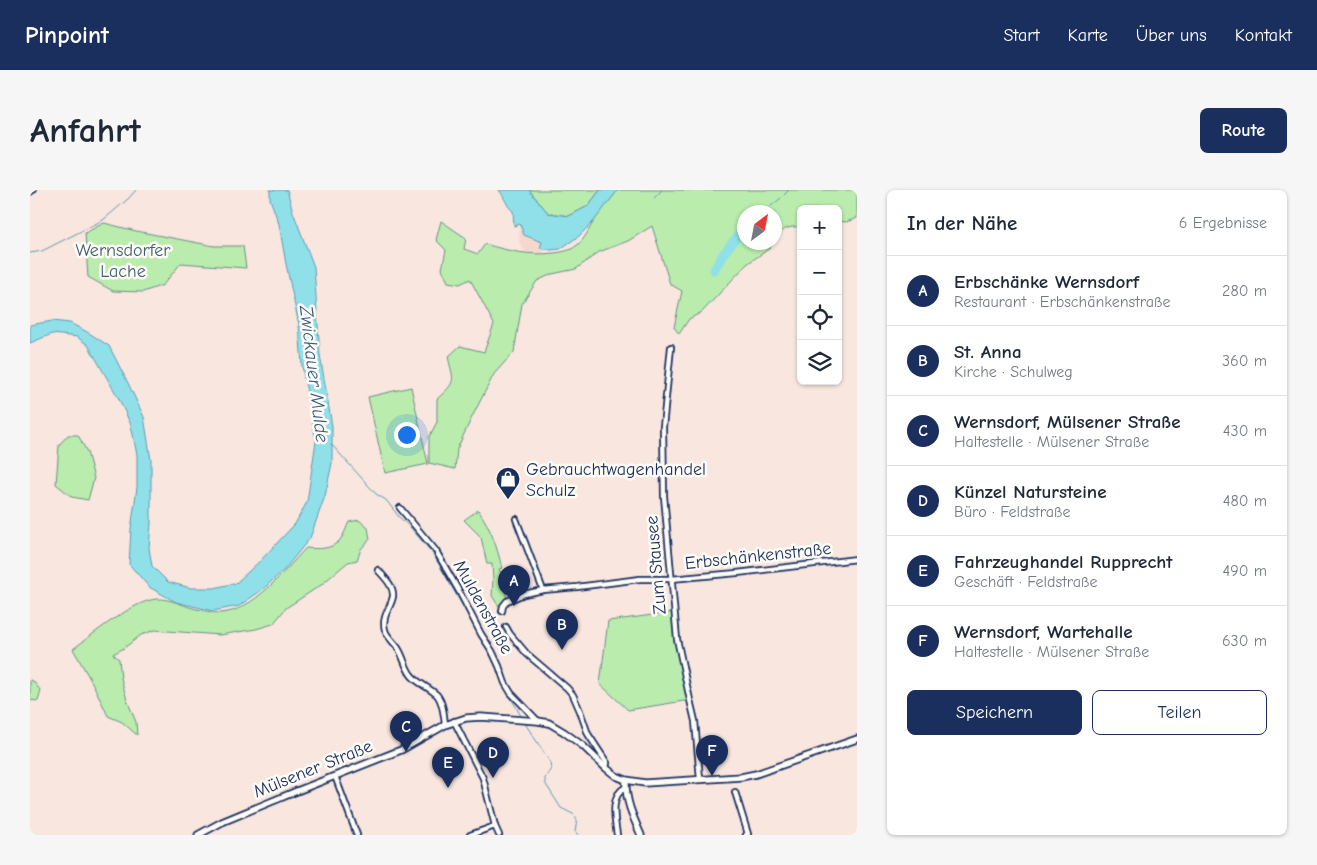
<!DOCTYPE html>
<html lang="de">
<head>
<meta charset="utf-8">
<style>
  body { margin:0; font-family:"Comic Neue",sans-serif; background:#f6f6f7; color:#1f2937 }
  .controls { position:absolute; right:15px; top:15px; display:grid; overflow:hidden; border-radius:8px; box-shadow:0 1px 4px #0004 }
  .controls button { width:45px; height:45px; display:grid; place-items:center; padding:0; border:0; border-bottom:1px solid #e0e1e3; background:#fff; color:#1f2937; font:25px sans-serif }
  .compass { position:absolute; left:707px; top:15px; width:45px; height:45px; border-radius:50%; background:#fff; box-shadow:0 1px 4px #0004; rotate:32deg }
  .you { position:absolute; left:376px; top:244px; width:18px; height:18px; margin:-12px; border:4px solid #fff; border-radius:50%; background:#1a73e8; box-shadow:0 0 0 8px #1a73e833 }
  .badge { display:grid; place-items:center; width:32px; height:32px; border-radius:50%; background:#1b2f5e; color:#fff; font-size:16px; font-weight:700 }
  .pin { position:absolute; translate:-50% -41px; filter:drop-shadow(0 1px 2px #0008) }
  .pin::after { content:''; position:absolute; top:26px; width:18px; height:15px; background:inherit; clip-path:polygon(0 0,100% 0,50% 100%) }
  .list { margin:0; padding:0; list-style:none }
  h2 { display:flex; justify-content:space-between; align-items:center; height:65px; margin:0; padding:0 20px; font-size:21px }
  h2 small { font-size:16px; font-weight:400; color:#747a83 }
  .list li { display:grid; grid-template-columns:32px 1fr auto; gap:15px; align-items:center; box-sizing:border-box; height:70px; padding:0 20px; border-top:1px solid #e0e1e3 }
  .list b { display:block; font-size:19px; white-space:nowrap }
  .list p { margin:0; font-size:16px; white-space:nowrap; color:#747a83 }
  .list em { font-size:16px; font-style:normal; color:#747a83 }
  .actions { display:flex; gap:10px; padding:15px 20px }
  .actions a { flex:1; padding:11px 0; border:1px solid #1b2f5e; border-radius:8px; text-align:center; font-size:18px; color:#1b2f5e }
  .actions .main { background:#1b2f5e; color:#fff }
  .icon { flex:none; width:28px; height:28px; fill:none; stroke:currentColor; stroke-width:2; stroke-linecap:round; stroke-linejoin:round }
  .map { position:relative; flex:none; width:827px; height:645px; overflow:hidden; border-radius:8px }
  header { display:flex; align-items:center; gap:30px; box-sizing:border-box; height:70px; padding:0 25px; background:#1b2f5e; color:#fff }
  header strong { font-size:24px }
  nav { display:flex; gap:28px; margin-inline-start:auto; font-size:18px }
  .intro { display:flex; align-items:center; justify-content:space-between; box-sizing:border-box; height:120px; padding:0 30px }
  h1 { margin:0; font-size:35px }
  .button { padding:12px 22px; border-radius:8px; background:#1b2f5e; color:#fff; font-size:18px; font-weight:700 }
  main { display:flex; gap:30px; padding:0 30px }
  aside { flex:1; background:#fff; border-radius:8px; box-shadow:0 1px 4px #0004 }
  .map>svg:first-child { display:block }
</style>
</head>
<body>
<header>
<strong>Pinpoint</strong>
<nav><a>Start</a><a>Karte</a><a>Über uns</a><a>Kontakt</a></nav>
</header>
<div class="intro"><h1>Anfahrt</h1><a class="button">Route</a></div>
<main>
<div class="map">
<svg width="827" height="645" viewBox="0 0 827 645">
  <rect width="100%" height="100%" fill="#f8e6df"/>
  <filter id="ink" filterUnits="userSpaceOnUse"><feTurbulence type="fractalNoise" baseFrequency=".02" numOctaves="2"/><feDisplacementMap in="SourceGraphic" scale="10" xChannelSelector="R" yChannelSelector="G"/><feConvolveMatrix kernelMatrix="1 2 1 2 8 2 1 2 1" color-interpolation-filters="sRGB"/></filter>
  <g filter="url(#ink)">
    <path fill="#f5d7ce" d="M 490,34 L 512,52 L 510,58 L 513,59 L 512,65 L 496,63 L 489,52 Z"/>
    <path fill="#b9ecad" stroke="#6a8e86" d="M 499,0 L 570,0 L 558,16 L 539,26 L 518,23 Z
      M 588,0 L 827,0 L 827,28 L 816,32 L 808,31 L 808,19 L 771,19 L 771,37 C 758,36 751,39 745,50 L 744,22 L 714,22 L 714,52 L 743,53 L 740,58 L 717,74 L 672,122 L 659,129 L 649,144 L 644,137 L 652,101 L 640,94 L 622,36 L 598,51 L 569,62 L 546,79 L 522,84 L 507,91 L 492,114 L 484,162 L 464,184 L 442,227 L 427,259 L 425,279 L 399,273 L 399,247 L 407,232 L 407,209 C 427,191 424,192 418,167 L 430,156 L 454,162 L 464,134 L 440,89 L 430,94 L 418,92 L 412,79 L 416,60 L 406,50 L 411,31 L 436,48 L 434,59 L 448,64 L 455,54 C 478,61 500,66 524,63 C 532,62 540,61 546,56 C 555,50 558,40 564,31 C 571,20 580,10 588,0 Z
      M 74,33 L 106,41 L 184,56 L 213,56 L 216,78 L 151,73 L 133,95 L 113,102 L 83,101 L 58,87 L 55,43 Z
      M 381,197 L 398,274 L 355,283 L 338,207 Z
      M 38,245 L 48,245 L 57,262 L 64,288 L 58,310 L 42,307 L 26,294 L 29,255 Z
      M 448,320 C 461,338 467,357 472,378 L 469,379 L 470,382 L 472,382 L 470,390 L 471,398 L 475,398 L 477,410 L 472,413 L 470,418 L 462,406 L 463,389 L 462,374 L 457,374 L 451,347 L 434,330 Z
      M 329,330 L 338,338 L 340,349 L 331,359 L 327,370 L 318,372 L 291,395 L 256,418 L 243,434 L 226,439 L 190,445 L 125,440 L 111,445 L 94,458 L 83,464 L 89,469 L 91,488 L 97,510 L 106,532 L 107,545 L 92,532 L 78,526 L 64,496 L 43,459 C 62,445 104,410 127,409 C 141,408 157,418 171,420 C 177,421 184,423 190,423 C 223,422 255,380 276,358 C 287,359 302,360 310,350 C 314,345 316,338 319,332 Z
      M 645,422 L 660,510 L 598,520 L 570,494 L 578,431 Z
      M 0,490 L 3,491 L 11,501 L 8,511 L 0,510 Z"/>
    <path fill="#8fe0e9" stroke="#6199b1" d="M 240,0 L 257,0 L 263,22 L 284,77 L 290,165 L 302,236 L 302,273 L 295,306 L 280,348 L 254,380 L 232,400 L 209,416 L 183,421 L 146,412 L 119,397 L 99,374 L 101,339 L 107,297 L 107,265 L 101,235 L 89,209 L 58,155 L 47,147 L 22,144 L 0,153 L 0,135 L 22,131 L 40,133 L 59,143 L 79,156 L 98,193 L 114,227 L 121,270 L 121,333 L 119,358 L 122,376 L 138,392 L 161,398 L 184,398 L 206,393 L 231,370 L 265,334 L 277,312 L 286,251 L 272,176 L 269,135 L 256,74 L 249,34 L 240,9 Z
      M 469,0 L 499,0 L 518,23 L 539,26 L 558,16 L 570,0 L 588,0 L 564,31 L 549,46 L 530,59 L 521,60 L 510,58 L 512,52 L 494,45 L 490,34 L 484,36 L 483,21 C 476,16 475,7 469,0 Z"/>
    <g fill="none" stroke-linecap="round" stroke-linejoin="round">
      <path stroke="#6199b1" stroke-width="1" d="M 754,5 L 759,0
        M 624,8 L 632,0
        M 741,16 L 751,8
        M 732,22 L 735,21
        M 0,63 L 12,61 L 73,30 L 98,9 L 106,0
        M 301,254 L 346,304 L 356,310 L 369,327 L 380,337 L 403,364 L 464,471 L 469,486
        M 471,491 C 477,503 485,514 491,526
        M 494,532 L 520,572 L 521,579 L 515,588 L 515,593 L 531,618 L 543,624 L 546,627 L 547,631 L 545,641 L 548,645"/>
      <path stroke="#8fe0e9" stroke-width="9" d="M 684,80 L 694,63 L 714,38"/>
      <defs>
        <path id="minor" d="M 0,2 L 3,0
          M 641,157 L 633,237 L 634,306 L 647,449 L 660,510 L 665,531 L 670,589
          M 370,318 L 406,361 L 430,403 L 451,444 L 462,461 L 469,476 L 475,493 L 481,503 L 508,531
          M 486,329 L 513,400
          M 348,380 C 354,387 364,396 363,406 C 362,416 351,426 355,440 C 357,447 364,452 368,458 C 374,467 375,478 382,486 C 389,494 400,498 407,505 C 413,512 414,525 415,535
          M 472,421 L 473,416 L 477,411 L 494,404 L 513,400 L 547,397 L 610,389 L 641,389 L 707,383 L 827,369
          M 476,437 L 480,444 L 497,464 L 537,498 L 543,505 L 550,521 L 558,544 L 577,573 L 576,578
          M 424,531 L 453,588 L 465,636
          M 305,586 L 327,645
          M 705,602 L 718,644 L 716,645
          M 440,645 L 465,636 L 469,645
          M 587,645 C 585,630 579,605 596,597"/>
        <path id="tertiary" d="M 596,590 C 595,610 603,627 611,645
          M 168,645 L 192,632 L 267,601 L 371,560 L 415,535 L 436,528 L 451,527 L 508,531 L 519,533 L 534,542 L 553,556 L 576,578 L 586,586 L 596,590 L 615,593 L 711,587 L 726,584 L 827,549"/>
      </defs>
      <use href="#minor" stroke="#1b2f5e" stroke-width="8"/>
      <use href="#tertiary" stroke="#1b2f5e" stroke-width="9"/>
      <use href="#minor" stroke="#fdfcf7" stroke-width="4.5"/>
      <use href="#tertiary" stroke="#fdfcf7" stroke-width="5.5"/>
    </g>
  </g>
  <defs>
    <symbol id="shop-pin" viewBox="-11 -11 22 30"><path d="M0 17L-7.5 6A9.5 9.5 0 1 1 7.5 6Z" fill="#1b2f5e" stroke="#fdfcf7"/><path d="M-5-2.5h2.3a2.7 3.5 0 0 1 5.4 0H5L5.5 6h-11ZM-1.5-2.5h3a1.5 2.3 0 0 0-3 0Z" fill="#fff"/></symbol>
  </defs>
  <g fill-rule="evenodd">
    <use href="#shop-pin" x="464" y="275" width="28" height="38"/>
  </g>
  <g text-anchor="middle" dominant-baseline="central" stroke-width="5" stroke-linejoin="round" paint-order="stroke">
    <g font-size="18" fill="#425e72" stroke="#fdfcf7">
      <text x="93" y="60">Wernsdorfer<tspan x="93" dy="21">Lache</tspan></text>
    </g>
    <g font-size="18" fill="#1b2f5e" stroke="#fdfcf7" text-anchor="start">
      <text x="496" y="279">Gebrauchtwagenhandel<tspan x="496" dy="21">Schulz</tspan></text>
    </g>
    <g font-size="18" fill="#1b2f5e" stroke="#fdfcf7">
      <text transform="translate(728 366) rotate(-6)">Erbschänkenstraße</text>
      <text transform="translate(626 375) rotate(-95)">Zum Stausee</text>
      <text transform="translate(453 417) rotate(61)">Muldenstraße</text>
      <text transform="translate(283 579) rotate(-22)">Mülsener Straße</text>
    </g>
    <g font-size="19" font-style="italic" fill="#385b81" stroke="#fdfcf7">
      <text transform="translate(284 184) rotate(83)">Zwickauer Mulde</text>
    </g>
  </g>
</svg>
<div class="controls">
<button>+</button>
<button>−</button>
<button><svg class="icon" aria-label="locate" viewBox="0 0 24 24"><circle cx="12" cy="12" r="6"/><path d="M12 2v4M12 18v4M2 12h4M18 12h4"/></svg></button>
<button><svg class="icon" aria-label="layers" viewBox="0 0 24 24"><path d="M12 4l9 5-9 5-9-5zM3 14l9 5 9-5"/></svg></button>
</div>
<svg class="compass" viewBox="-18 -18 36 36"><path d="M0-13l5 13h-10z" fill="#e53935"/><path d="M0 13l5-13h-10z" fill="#747a83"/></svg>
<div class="you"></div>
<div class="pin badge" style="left:484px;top:416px">A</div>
<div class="pin badge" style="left:532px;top:460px">B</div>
<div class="pin badge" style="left:376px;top:562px">C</div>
<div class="pin badge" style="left:463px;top:588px">D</div>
<div class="pin badge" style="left:418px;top:598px">E</div>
<div class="pin badge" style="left:682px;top:586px">F</div>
</div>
<aside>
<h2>In der Nähe<small>6 Ergebnisse</small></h2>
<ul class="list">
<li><span class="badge">A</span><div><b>Erbschänke Wernsdorf</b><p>Restaurant · Erbschänkenstraße</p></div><em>280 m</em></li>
<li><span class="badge">B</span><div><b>St. Anna</b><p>Kirche · Schulweg</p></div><em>360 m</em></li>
<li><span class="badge">C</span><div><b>Wernsdorf, Mülsener Straße</b><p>Haltestelle · Mülsener Straße</p></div><em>430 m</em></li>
<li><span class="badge">D</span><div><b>Künzel Natursteine</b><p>Büro · Feldstraße</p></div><em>480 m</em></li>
<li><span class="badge">E</span><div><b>Fahrzeughandel Rupprecht</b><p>Geschäft · Feldstraße</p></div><em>490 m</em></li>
<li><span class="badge">F</span><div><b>Wernsdorf, Wartehalle</b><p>Haltestelle · Mülsener Straße</p></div><em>630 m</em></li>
</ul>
<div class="actions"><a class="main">Speichern</a><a>Teilen</a></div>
</aside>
</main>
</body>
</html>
